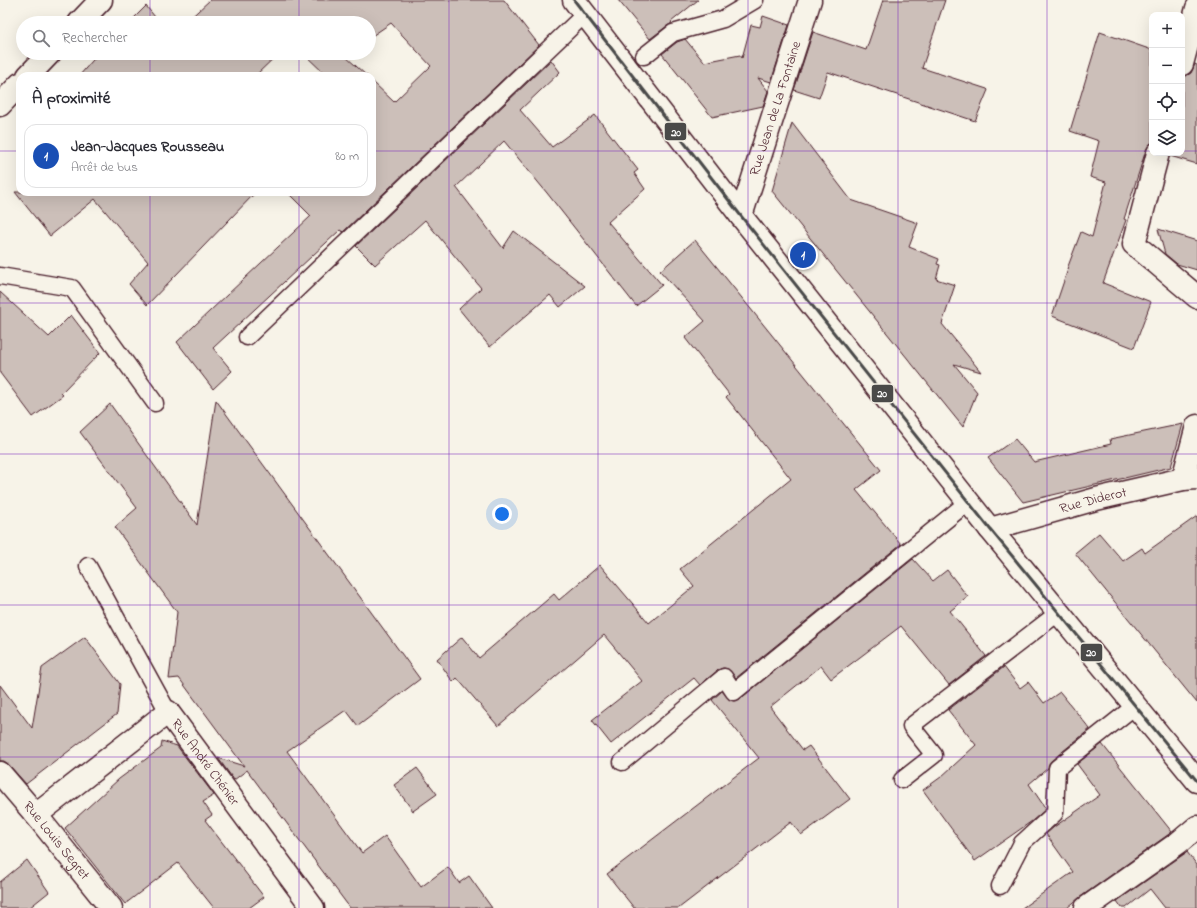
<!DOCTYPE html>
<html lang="fr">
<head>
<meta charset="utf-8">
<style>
  body { margin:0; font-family:"Indie Flower",sans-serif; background:#f7f7f7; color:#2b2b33 }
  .controls { position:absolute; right:12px; top:12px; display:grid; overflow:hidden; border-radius:8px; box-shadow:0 4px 16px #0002 }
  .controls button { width:36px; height:36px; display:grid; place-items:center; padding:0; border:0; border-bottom:1px solid #e1e1e2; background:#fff; color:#2b2b33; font:20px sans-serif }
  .you { position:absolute; left:502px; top:514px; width:14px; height:14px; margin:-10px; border:3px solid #fff; border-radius:50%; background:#1a73e8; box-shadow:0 0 0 6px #1a73e833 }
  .badge { display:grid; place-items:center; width:26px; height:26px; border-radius:50%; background:#4a1f2b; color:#fff; font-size:13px; font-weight:700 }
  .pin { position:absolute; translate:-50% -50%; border:2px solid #fff; box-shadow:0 1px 4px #0006 }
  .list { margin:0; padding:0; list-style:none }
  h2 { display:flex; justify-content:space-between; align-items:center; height:52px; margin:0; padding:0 16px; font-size:17px }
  h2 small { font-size:13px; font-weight:400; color:#7c7c81 }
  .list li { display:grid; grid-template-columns:26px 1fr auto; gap:12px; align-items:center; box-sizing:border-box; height:64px; margin:0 8px 8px; padding:0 8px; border:1px solid #e1e1e2; border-radius:12px }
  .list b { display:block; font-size:15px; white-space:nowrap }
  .list p { margin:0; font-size:13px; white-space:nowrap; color:#7c7c81 }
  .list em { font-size:13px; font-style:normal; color:#7c7c81 }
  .icon { flex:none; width:22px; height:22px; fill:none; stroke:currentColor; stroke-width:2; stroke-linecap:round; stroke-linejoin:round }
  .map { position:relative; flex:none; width:1197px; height:908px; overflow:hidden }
  .search { position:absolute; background:#fff; box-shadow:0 4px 16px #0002; left:16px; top:16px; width:360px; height:44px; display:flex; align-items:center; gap:10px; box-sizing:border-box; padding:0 14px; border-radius:22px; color:#7c7c81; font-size:15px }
  .panel { position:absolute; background:#fff; box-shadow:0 4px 16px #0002; left:16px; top:72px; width:360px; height:124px; border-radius:12px }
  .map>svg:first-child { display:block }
</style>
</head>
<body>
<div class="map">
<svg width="1197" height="908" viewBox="0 0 1197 908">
  <rect width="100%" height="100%" fill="#f7f3e8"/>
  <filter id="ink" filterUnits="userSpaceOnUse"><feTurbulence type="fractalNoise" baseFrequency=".025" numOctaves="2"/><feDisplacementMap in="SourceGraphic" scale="8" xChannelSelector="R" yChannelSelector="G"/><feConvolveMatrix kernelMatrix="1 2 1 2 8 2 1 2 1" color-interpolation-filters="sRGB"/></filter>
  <g filter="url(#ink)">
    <path fill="#ccbfb9" stroke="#4a1f2b" d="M 210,0 L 504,0 L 539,45 L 343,232 L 340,230 L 213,348 L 232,371 L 213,389 L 177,342 L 311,216 L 287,192 L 372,192 L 372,81 L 394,102 L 431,66 L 391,23 L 369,38 L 369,23 L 185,23 Z
      M 618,0 L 698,0 L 671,22 L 672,23 L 667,26 L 650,39 Z
      M 883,0 L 945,0 L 922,68 L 987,89 L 988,90 L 975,121 L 828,72 L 819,98 L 794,90 L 813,32 L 866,50 Z
      M 146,6 L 160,23 L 129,23 Z
      M 763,16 L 789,25 L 771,82 L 758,78 L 768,91 L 763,106 L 712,117 L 662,54 L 677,42 L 685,39 L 704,62 L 740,55 L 742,58 L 751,25 L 760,27 Z
      M 1100,32 L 1152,50 L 1152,142 L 1149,145 L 1146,150 L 1124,219 L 1126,220 L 1103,283 L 1151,302 L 1134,348 L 1052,316 L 1068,269 L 1067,269 L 1081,232 L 1092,237 L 1106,182 L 1090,177 L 1099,141 L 1070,131 Z
      M 99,53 L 279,53 L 255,76 L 79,76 Z
      M 303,53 L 349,53 L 345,56 L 367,76 L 327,76 Z
      M 551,60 L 560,72 L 520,110 L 552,147 L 595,115 L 638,170 L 634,173 L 645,189 L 608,222 L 662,285 L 636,306 L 547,193 L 504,141 L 456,187 L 503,248 L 514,231 L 585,286 L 560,307 L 550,295 L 490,347 L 459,309 L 481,288 L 425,220 L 375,265 L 356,246 Z
      M 1195,64 L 1197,65 L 1197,164 L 1170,156 L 1170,153 L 1182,153 L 1182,76 L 1186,76 L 1191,73 Z
      M 792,123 L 851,200 L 918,223 L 909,247 L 939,259 L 937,264 L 940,265 L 936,279 L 955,285 L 942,324 L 981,372 L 954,364 L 977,392 L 963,427 L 772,191 Z
      M 15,192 L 256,192 L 147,305 L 129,284 L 148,262 L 95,199 L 50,236 Z
      M 1158,229 L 1197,241 L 1197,270 L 1177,264 L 1165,254 Z
      M 695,240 L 881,470 L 856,490 L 901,544 L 736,678 L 728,669 L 723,668 L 718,670 L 700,685 L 694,678 L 611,744 L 592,720 L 642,681 L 604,635 L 498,726 L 457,678 L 453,682 L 437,659 L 462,637 L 479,658 L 554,594 L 559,600 L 600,565 L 649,623 L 694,586 L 680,569 L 791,479 L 726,397 L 729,394 L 685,338 L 705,321 L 660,271 Z
      M 0,292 L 49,337 L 71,315 L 100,353 L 61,393 L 63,395 L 33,417 L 0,373 Z
      M 216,400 L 420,679 L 358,726 L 346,710 L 287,751 L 362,853 L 385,836 L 421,887 L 448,867 L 459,883 L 469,876 L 492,908 L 350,908 L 247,770 L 234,780 L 218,758 L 244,766 L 179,678 L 169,679 L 177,612 L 115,527 L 137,508 L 80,432 L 110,404 L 197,525 Z
      M 1183,424 L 1171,467 L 1023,502 L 988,458 L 1015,439 L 1034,462 L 1111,444 L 1110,439 Z
      M 1197,516 L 1197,703 L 1075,553 L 1099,533 L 1123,561 L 1142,548 L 1145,553 Z
      M 913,559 L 933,581 L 947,570 L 968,597 L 950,611 L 986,656 L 949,685 L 901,626 L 831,679 L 821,666 L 770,707 L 803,750 L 809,746 L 850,799 L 801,835 L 791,822 L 679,908 L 634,908 L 607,874 L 759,758 L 712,700 L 722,691 L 730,700 L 735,701 L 740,699 Z
      M 85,637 L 120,684 L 117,714 L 26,784 L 9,765 L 4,761 L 0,761 L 0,685 L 32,728 L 42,668 Z
      M 1004,667 L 1020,688 L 1028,682 L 1044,703 L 1060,692 L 1090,729 L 1051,761 L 1048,768 L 1029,784 L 1046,809 L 1032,821 L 975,861 L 923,790 L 941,777 L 976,745 L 948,710 Z
      M 162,741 L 177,746 L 214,795 L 203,802 L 212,815 L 205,820 L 264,897 L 249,908 L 214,908 L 178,863 L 125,904 L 65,828 L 119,779 L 161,748 Z
      M 1102,744 L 1172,832 L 1079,898 L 1067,908 L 1022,908 L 1073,872 L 1046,834 L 1054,827 L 1100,795 L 1077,764 Z
      M 417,768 L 437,794 L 413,811 L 394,785 Z
      M 1187,852 L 1197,865 L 1197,908 L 1165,908 L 1150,889 L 1126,908 L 1122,908 L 1117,901 Z
      M 27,860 L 49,892 L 29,908 L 0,908 L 0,882 Z"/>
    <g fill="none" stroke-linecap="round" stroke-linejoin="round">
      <defs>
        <path id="lane" d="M 644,56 L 673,33 L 723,19 L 755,0
          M 0,276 L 72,288 L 155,403
          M 247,337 L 585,14
          M 88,566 L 168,712
          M 622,762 L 724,677 L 734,692 L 968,502
          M 902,780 L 934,755 L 911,726 L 1058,613
          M 1000,886 L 1022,843 L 1055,813 L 1057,768 L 1135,706"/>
        <g id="street">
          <path d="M 1182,64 L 1197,8"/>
          <path d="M 1158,153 L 1134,244 L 1197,297"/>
          <path id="s1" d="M 741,216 L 810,0"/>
          <path d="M 1183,479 L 1197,426"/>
          <path id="s2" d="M 990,529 L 1096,499 L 1183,479 L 1197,478"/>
          <path id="s3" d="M 0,773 L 36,815 L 111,908"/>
          <path id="s4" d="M 36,815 L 168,712 L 313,908"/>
          <path d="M 1086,908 L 1178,843 L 1197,827"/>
        </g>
        <path id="secondary" d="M 574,0 L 741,216 L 990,529 L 1197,781
          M 79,23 L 101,0
          M 28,76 L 50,53
          M 0,105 L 20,84"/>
      </defs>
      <use href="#lane" stroke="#4a1f2b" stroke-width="19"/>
      <use href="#street" stroke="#4a1f2b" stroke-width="25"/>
      <use href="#secondary" stroke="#4a1f2b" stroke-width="25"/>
      <use href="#lane" stroke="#f7f3e8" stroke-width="16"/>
      <use href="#street" stroke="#f7f3e8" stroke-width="22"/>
      <use href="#secondary" stroke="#f7f3e8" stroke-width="22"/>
      <defs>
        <path id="bus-1" d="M 574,0 L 741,216 L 990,529 L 1197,781"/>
      </defs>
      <use href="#bus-1" stroke="#f7f3e8" stroke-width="6"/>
      <use href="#bus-1" stroke="#4a4a49" stroke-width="3"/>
    </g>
  </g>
  <path fill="none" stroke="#7b2cbf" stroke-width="1" stroke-opacity="0.55" d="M 150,0 L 150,23M 299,0 L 299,23M 449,0 L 449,908M 598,0 L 598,908M 748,0 L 748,908M 898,0 L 898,908M 1047,0 L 1047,908M 150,53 L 150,76M 299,53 L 299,76M 0,151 L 20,151M 372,151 L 1152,151M 1182,151 L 1197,151M 150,192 L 150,908M 299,192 L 299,908M 0,303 L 1197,303M 0,454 L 1197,454M 0,605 L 1197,605M 0,757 L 1197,757"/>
  <g text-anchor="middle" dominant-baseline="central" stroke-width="4" stroke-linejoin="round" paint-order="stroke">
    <g font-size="14" fill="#4a1f2b" stroke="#f7f3e8">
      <text stroke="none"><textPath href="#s1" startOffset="113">Rue Jean de La Fontaine</textPath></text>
      <text stroke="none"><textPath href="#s2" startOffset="107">Rue Diderot</textPath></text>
      <text stroke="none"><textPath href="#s4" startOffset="230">Rue André Chénier</textPath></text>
      <text stroke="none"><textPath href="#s3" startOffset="88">Rue Louis Segret</textPath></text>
    </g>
  </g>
  <g stroke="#f7f3e8" stroke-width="1.5">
    <rect x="664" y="122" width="23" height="19" rx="4" fill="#4a4a49"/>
    <rect x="871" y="384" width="23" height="19" rx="4" fill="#4a4a49"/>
    <rect x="1080" y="643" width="23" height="19" rx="4" fill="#4a4a49"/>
  </g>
  <g font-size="11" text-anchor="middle" font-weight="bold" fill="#fff">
    <text x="676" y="136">20</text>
    <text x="882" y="397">20</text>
    <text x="1091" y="656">20</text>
  </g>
</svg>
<div class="controls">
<button>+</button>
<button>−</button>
<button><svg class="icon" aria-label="locate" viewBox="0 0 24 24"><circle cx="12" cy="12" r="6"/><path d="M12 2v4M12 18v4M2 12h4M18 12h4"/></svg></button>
<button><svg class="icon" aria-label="layers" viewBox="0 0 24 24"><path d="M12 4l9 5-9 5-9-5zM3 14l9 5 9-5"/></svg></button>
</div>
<div class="you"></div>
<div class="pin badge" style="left:803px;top:255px;background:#1a4fb4">1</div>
<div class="search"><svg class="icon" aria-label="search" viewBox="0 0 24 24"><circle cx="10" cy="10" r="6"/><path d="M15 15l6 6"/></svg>Rechercher</div>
<section class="panel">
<h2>À proximité<small></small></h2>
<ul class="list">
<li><span class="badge" style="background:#1a4fb4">1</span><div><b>Jean-Jacques Rousseau</b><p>Arrêt de bus</p></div><em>80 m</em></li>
</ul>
</section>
</div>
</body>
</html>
